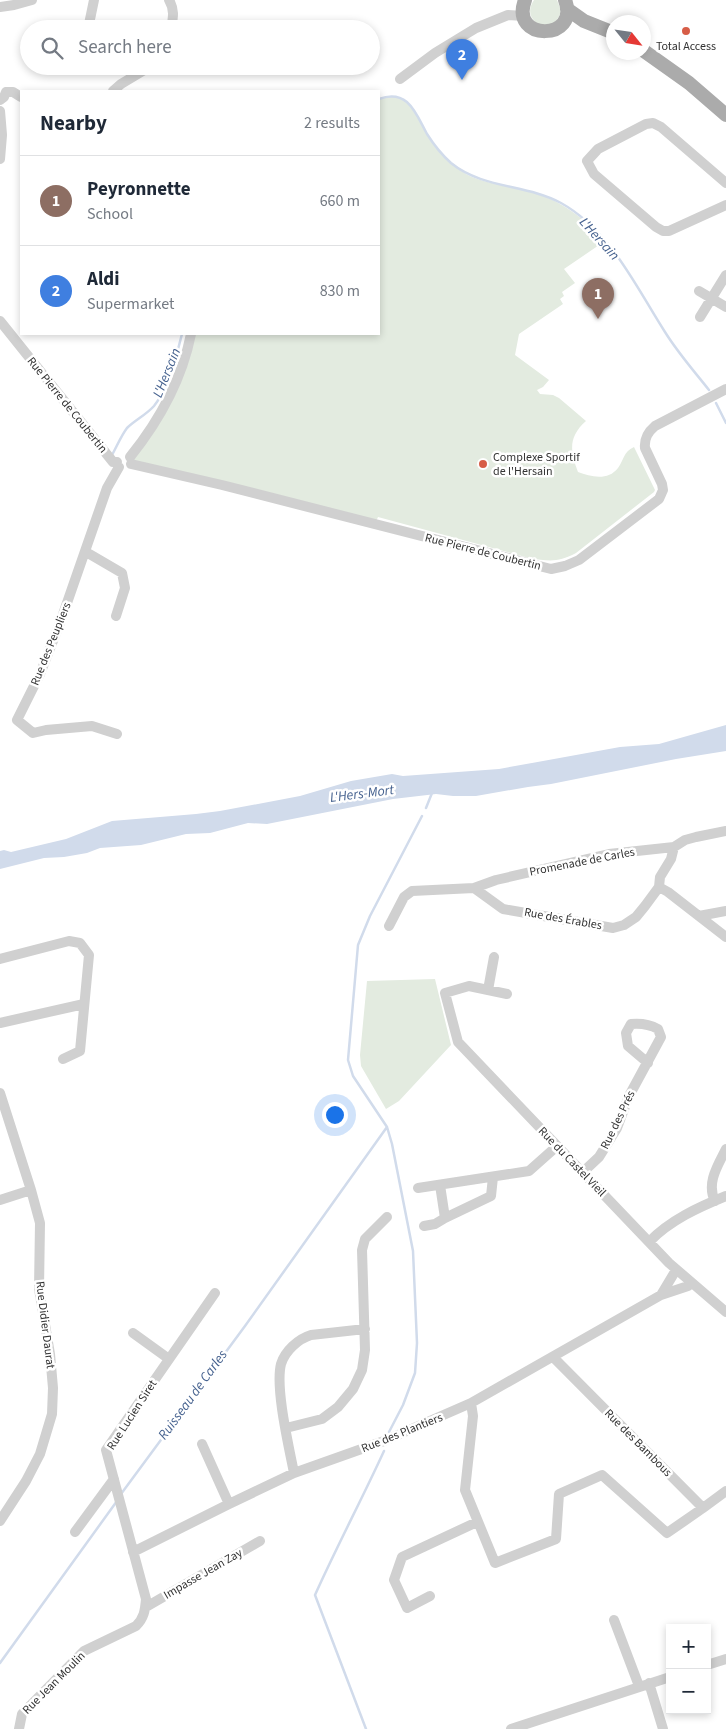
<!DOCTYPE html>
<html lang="en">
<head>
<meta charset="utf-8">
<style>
  body { margin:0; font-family:"Source Sans 3",sans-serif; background:#f6f6f7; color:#1f2937 }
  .controls { position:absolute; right:15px; bottom:15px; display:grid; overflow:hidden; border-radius:0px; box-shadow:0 2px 8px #0003 }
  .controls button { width:45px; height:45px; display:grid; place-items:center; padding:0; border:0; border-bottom:1px solid #e0e1e3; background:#fff; color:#1f2937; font:25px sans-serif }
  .compass { position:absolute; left:606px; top:15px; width:45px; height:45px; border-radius:50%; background:#fff; box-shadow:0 2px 8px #0003; rotate:120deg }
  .you { position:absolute; left:334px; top:1114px; width:18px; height:18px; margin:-12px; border:4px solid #fff; border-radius:50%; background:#1a73e8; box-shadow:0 0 0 8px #1a73e833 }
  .badge { display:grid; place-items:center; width:32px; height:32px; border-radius:50%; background:#d75d47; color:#fff; font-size:16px; font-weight:700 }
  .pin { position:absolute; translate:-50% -41px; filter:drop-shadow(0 1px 2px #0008) }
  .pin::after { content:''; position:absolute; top:26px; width:18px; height:15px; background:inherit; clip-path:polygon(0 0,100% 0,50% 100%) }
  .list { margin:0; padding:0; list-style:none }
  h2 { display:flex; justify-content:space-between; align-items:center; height:65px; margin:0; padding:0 20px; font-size:21px }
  h2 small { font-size:16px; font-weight:400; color:#747a83 }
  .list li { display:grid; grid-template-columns:32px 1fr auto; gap:15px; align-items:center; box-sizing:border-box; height:90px; padding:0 20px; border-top:1px solid #e0e1e3 }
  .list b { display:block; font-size:19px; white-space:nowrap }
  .list p { margin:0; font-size:16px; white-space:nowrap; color:#747a83 }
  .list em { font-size:16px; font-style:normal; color:#747a83 }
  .icon { flex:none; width:28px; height:28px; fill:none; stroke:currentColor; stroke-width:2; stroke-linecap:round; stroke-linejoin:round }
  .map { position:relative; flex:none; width:726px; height:1729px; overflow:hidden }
  .search { position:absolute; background:#fff; box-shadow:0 2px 8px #0003; left:20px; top:20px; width:360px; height:55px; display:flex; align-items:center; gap:12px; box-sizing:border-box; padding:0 18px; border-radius:28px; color:#747a83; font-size:19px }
  .panel { position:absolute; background:#fff; box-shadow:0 2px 8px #0003; left:20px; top:90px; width:360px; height:245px; border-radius:0px }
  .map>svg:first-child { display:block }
</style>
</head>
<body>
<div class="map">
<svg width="726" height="1729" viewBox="0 0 726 1729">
  <rect width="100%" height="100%" fill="#fff"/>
  <path fill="#e3ebe0" d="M 534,0 L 557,0 L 561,10 C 556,38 518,23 534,0 Z
    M 391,96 C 417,99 421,128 435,146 C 442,155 450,163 460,170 C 477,183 501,184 521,189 C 555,197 582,215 605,241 L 564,269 L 575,283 L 562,292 L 564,296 L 560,299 L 563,304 L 519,334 L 515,355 L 549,380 L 543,387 L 537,390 L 540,394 L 553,395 L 559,398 L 586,421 C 568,437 570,451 578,472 C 591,477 608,481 618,468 C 624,460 623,452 634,447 L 655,490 L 654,492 L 576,553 C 557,563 549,561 529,558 L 378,517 L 375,524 L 131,464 L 167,400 L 191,334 L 379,334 L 379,99 Z
    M 435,979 L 451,1045 L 399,1101 L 386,1109 L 361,1066 L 360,1055 L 367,981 Z"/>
  <path fill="#d1dbeb" d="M 726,725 L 726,751 L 676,759 L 551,784 L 528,787 L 476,796 L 453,796 L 436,794 L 393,799 L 267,824 L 248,823 L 210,833 L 186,834 L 141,845 L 100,848 L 87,853 L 64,857 L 44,858 L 0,869 L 0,851 L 4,850 L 11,852 L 66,839 L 112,821 L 196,814 L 220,811 L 300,796 L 351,781 L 392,774 L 403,776 L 499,769 L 620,747 L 659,744 Z"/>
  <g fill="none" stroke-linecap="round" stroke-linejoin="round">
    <path stroke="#d1dbeb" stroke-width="2.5" d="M 379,99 C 408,88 416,114 427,134 C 434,145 442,155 451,163 C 483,189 526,184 561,203 C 611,231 636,287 665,332 C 678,353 694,371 709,390
      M 716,403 L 726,423
      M 112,455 C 117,446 121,436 127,428 C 135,420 146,415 154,406 C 167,390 177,354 182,334
      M 426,808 L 432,793
      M 389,1432 L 403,1405 L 415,1373 L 417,1343 L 413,1251 L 392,1144 L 387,1127 L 353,1076 L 348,1060 L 358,945 L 370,916 L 422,816
      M 121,1494 L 245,1326 L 387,1127
      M 0,1663 L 117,1501
      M 366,1729 L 315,1595 C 337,1546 362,1499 384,1451"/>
    <path stroke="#d0d0d0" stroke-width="10" d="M 169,0 C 175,10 173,18 171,29
      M 0,7 L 14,5 L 32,0
      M 88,29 L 94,0
      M 400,79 L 435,53 L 476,28 L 508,15 L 524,16
      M 113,91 L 121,84 L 151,66
      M 6,92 L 13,92 L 21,97
      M 0,100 L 4,97 L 6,92
      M 0,111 L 2,135 L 0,159
      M 726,183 L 661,127 L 653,123 L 646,124 L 598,149 L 587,161 L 594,174 L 656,227 L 663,231 L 669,231 L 726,205
      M 699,291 L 726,307
      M 700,317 L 726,275
      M 0,321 L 113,462 L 117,462
      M 130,457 C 159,421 182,379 191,334
      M 131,464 L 222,485 L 551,569 L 565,566 L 579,560 L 659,499 L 663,490 L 662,484 L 645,448 C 644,438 648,432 655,426 L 726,389
      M 86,552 L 122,573 L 125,588 L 116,616
      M 117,734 L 92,726 L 46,730 L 33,733 L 17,720 L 40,674 L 60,623 L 107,488 L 119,467
      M 659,887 L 668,892 L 726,937
      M 474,888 L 503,909 L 613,928 L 624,925 L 636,917 L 645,906 L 659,887 L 660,877 L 671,859 L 674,847
      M 699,916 L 726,911
      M 389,926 L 404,897 L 412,891 L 474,888 L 496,880 L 609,854 L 674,847 L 685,840 L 696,837 L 726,831
      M 0,959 L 69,941 L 80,943 L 89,955 L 80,1051 L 63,1059
      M 488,990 L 494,957
      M 507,994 L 469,986 L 445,993 L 458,1042 L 669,1263 L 726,1312
      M 0,1023 L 84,1004
      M 0,1093 L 31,1190 L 40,1223 L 39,1289 L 50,1354 L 53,1388 L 52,1414 L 40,1454 L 26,1481 L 0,1521
      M 583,1172 L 599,1157 L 617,1128 L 629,1096 L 661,1037 L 658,1029 C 649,1024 641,1023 631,1024 L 626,1033 L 628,1046 L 648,1063
      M 440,1185 L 445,1218 L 491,1196 L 493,1177
      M 418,1188 L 529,1171 L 556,1147
      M 0,1200 L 31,1190
      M 715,1201 C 706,1183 718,1165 726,1149
      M 424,1226 L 435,1224 L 445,1218
      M 649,1242 C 670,1220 699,1207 726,1196
      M 661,1295 L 676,1270
      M 133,1333 L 169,1359
      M 553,1357 L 703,1508 L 726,1491
      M 471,1403 L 473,1416 L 465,1490 L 495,1563 L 556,1539 L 559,1494 L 602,1475 L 667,1533 L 703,1508
      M 286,1428 L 322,1419 L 338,1407 L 353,1389 L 362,1370 L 365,1350 L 362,1250 L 365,1239 L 387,1217
      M 202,1444 L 229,1504
      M 294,1473 C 289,1447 275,1388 281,1364 C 285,1351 298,1339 311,1335 L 365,1329
      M 75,1532 L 114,1479
      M 133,1552 L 229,1504 L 294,1473 L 384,1441 L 471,1403 L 661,1295 L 688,1286 L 691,1283
      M 430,1596 L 407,1608 L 394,1580 L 402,1557 L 477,1522
      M 146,1607 L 260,1541
      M 614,1620 L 639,1686
      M 707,1665 L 726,1659
      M 649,1683 L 663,1729
      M 19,1729 L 22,1714 L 84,1651 L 136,1626 C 144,1618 145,1611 146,1599 L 106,1450 L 215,1293
      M 511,1729 L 670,1677"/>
    <path stroke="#ababab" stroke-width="14" d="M 525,0 C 509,42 581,41 565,0
      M 567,9 L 584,21 L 614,33
      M 644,51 L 689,83 L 726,115"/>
  </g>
  <g fill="#d75d47" stroke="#fff" stroke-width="2">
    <circle cx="686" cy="31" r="5"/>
    <circle cx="483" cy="464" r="5"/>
  </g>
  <g text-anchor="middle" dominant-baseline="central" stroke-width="5" stroke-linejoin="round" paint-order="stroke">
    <g font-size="12" fill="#333" stroke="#fff">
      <text x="686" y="46">Total Access</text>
      <text x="493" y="457" text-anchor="start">Complexe Sportif<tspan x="493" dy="14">de l'Hersain</tspan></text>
    </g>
    <g font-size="12" fill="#333" stroke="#fff">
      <text transform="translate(67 405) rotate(51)">Rue Pierre de Coubertin</text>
      <text transform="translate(483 552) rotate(14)">Rue Pierre de Coubertin</text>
      <text transform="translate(51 644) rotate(-68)">Rue des Peupliers</text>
      <text transform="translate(582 862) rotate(-11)">Promenade de Carles</text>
      <text transform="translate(563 919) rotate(10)">Rue des Érables</text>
      <text transform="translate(618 1120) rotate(-64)">Rue des Prés</text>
      <text transform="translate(572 1162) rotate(46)">Rue du Castel Vieil</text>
      <text transform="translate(45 1325) rotate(83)">Rue Didier Daurat</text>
      <text transform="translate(132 1415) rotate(-57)">Rue Lucien Siret</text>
      <text transform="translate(402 1433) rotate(-22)">Rue des Plantiers</text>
      <text transform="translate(638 1443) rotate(45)">Rue des Bambous</text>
      <text transform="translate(203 1574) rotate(-30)">Impasse Jean Zay</text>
      <text transform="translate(54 1683) rotate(-45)">Rue Jean Moulin</text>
    </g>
    <g font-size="14" font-style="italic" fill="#46628f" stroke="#fff">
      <text transform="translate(599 239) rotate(48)">L'Hersain</text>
      <text transform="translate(167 373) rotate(-68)">L'Hersain</text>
      <text transform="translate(362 794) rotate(-7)">L'Hers-Mort</text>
      <text transform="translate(193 1395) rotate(-54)">Ruisseau de Carles</text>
    </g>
  </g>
</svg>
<div class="controls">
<button>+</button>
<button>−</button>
</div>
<svg class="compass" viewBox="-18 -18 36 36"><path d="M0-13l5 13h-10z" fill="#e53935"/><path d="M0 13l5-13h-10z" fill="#747a83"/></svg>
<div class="you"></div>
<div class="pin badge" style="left:598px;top:319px;background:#8d6e63">1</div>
<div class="pin badge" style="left:462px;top:80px;background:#3f7fe0">2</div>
<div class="search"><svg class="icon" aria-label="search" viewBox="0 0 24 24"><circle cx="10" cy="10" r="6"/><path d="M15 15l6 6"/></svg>Search here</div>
<section class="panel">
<h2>Nearby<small>2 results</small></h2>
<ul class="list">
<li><span class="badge" style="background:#8d6e63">1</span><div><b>Peyronnette</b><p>School</p></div><em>660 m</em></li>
<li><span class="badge" style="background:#3f7fe0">2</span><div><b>Aldi</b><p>Supermarket</p></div><em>830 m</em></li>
</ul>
</section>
</div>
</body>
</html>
